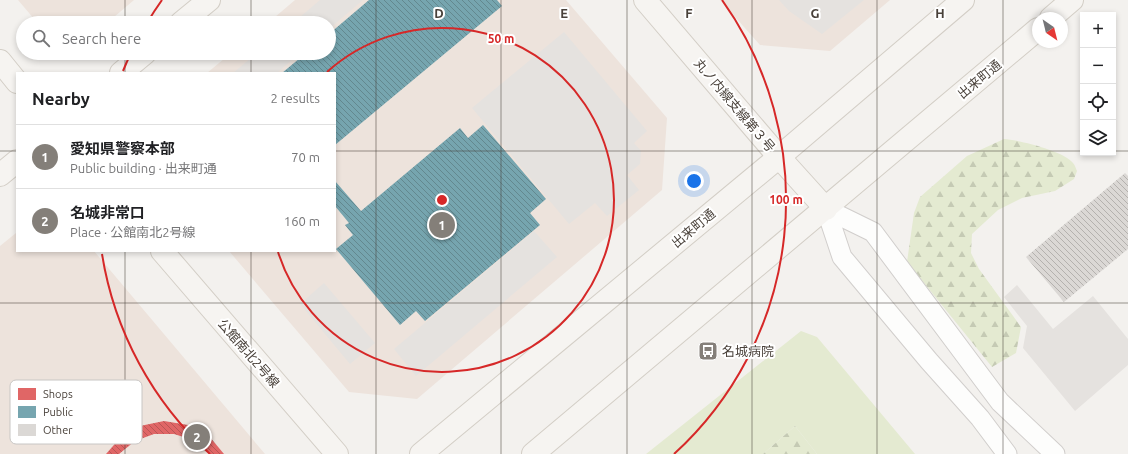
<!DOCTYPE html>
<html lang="en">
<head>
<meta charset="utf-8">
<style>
  body { margin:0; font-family:Ubuntu,"Noto Sans JP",sans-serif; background:#f6f6f6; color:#202124 }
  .controls { position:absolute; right:12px; top:12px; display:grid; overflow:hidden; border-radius:0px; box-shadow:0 2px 6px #0003 }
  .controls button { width:36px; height:36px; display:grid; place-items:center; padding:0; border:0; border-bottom:1px solid #e0e0e0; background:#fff; color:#202124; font:20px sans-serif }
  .compass { position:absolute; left:1032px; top:12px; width:36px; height:36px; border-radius:50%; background:#fff; box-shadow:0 2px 6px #0003; rotate:145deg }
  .you { position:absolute; left:694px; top:181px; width:14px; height:14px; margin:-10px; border:3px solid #fff; border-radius:50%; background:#1a73e8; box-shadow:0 0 0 6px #1a73e833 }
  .badge { display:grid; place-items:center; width:26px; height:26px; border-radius:50%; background:#847f79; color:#fff; font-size:13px; font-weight:700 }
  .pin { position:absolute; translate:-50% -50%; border:2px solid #fff; box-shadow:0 1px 4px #0006 }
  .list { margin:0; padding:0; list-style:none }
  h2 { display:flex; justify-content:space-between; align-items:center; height:52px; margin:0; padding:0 16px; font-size:17px }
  h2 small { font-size:13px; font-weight:400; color:#757577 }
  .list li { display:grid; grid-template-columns:26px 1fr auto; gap:12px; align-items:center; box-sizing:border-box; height:64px; padding:0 16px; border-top:1px solid #e0e0e0 }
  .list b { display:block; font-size:15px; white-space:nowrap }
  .list p { margin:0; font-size:13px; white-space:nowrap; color:#757577 }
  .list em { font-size:13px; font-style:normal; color:#757577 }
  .icon { flex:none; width:22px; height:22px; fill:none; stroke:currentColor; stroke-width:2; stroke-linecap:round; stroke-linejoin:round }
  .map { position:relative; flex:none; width:1128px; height:454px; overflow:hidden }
  .search { position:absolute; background:#fff; box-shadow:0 2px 6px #0003; left:16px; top:16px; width:320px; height:44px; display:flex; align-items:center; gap:10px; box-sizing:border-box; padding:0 14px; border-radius:22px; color:#757577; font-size:15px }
  .panel { position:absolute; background:#fff; box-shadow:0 2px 6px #0003; left:16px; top:72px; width:320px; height:180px; border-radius:0px }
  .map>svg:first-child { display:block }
</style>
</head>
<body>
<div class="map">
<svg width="1128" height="454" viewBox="0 0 1128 454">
  <defs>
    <pattern id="forest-firs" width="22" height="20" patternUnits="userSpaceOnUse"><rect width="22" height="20" fill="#e4ead1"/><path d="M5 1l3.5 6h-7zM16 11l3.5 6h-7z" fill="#c5cab4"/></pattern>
    <pattern id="shops-back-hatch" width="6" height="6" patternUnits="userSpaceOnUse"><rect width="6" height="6" fill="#e06666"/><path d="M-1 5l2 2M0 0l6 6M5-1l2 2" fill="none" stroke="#b85655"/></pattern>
    <pattern id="public-back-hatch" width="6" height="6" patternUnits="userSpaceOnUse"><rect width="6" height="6" fill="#76a5af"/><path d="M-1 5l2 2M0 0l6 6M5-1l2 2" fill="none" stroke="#63888f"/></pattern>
    <pattern id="building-back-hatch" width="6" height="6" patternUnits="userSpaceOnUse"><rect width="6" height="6" fill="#dbd8d5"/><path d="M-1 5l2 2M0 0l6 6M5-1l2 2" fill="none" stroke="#b4b1ae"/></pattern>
  </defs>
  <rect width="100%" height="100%" fill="#f3f1ee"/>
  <path fill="#ede3dc" d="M 18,0 L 134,0 L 107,23 L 67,23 L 35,20 Z
    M 295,0 L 566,0 L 667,118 L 662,190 L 417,399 L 349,392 L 229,251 L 335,251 L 335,73 L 207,73 L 231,53 L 329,53 L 329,23 L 268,23 Z
    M 720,0 L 890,0 L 830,51 L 760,45 Z
    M 16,233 L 17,233 L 17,251 L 94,251 L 265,454 L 0,454 L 0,246 Z"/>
  <path fill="#e4ead1" d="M 801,331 L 817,337 L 915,454 L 817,454 L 795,426 L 763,454 L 646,454 Z"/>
  <path fill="url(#forest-firs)" d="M 1004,139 C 1019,140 1064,151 1073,163 C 1075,165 1076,169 1077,171 L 1074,179 L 1055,191 L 1022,198 L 998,210 L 972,234 L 971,253 L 979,269 L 1021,327 L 1016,353 L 992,367 L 907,262 L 914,213 L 920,197 L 967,156 Z
    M 795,426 L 817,454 L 763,454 Z"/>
  <path fill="#e5e2df" d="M 320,0 L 363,0 L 329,29 L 329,23 L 293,23 Z
    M 779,0 L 864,0 L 822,34 L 789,11 Z
    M 564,32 L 647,131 L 634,143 L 641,151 L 640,164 L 627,175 L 639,190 L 607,216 L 595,203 L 569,224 L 472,108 Z
    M 257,53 L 300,53 L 277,73 L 233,73 Z
    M 534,231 L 557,257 L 416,376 L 394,349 Z
    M 324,283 L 375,343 L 350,364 L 300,304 Z
    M 1017,285 L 1053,329 L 1093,296 L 1128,339 L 1128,365 L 1075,411 L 1023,348 L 1027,326 L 1004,297 Z"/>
  <path fill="url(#shops-back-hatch)" d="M 164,421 L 188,425 L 209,436 L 224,454 L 210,454 L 193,440 L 174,434 L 154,434 L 135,441 L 119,454 L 106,454 L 120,438 L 140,426 Z"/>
  <path fill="url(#public-back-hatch)" d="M 369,0 L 497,0 L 502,6 L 335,145 L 335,73 L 282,73 L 306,53 L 329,53 L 329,34 Z
    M 483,125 L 546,199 L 530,213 L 540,225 L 425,321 L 416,311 L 400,325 L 336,249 L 353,235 L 345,225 L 349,223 L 335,206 L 335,181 L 361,211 L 460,128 L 468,138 Z"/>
  <path fill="url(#building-back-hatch)" d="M 1125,173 L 1128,176 L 1128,249 L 1064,302 L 1026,257 Z"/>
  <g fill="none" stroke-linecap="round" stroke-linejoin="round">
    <defs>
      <path id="street" d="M 826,209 L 873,232 L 1000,402 L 1055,454
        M 826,209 L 842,257 L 929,361 L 980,418 L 1007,454"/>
      <path id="secondary" d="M 645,0 L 779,157 L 826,209
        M 1051,18 L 1072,0
        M 181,23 L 209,0
        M 0,61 L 17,82
        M 121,73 L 145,53
        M 0,175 L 17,161
        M 162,251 L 337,454
        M 421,454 L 779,157 L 963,0
        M 533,454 L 1038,29"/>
    </defs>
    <use href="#street" stroke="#d1cecc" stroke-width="21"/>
    <use href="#secondary" stroke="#d3cec6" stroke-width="24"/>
    <use href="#street" stroke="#fdfdfc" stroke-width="19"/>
    <use href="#secondary" stroke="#f6f4f1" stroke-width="22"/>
  </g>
  <path fill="none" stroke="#49413a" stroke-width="1" stroke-opacity="0.55" d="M 125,0 L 125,23M 251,0 L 251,23M 376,0 L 376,454M 501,0 L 501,454M 627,0 L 627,454M 752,0 L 752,454M 877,0 L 877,454M 1003,0 L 1003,454M 125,53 L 125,73M 251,53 L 251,73M 0,151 L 17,151M 335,151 L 1083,151M 1113,151 L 1128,151M 125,251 L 125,454M 251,251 L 251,454M 0,303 L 1128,303"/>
  <g fill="none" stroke="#d62828" stroke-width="2">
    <path d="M327 72A172 172 0 1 1 278 252"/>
    <path d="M210 454A344 344 0 0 1 102 254M123 71A344 344 0 0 1 130 55M147 23A344 344 0 0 1 162 0M722 0A344 344 0 0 1 674 454"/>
  </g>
  <defs>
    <symbol id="bus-square" viewBox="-11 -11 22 22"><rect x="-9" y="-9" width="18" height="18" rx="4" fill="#847f79" stroke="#fff"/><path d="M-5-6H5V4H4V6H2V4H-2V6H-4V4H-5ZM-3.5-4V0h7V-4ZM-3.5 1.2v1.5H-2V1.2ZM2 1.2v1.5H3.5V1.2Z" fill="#fff"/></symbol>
  </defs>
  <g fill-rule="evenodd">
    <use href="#bus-square" x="697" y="340" width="22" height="22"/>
  </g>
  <g text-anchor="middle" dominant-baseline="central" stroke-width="4" stroke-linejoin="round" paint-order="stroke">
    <g font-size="13" fill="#49413a" stroke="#fff">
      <text transform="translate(979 79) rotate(-40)">出来町通</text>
      <text transform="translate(735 105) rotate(50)">丸ノ内線支線第３号</text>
      <text transform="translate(693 228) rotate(-40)">出来町通</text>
      <text transform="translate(249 353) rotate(49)">公館南北2号線</text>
    </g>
    <g font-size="13" fill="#49413a" stroke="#fff" text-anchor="start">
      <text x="722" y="351">名城病院</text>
    </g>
  </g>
  <rect x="10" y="380" width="132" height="64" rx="6" fill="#fff" stroke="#c8c6c4" stroke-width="1"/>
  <rect x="18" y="388" width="18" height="12" fill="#e06666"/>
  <rect x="18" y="406" width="18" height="12" fill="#76a5af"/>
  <rect x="18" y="424" width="18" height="12" fill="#dbd8d5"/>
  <g font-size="11" fill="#49413a">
    <text x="43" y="398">Shops</text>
    <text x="43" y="416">Public</text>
    <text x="43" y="434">Other</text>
  </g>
  <g font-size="13" text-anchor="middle" font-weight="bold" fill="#49413a" stroke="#fff" stroke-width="4" stroke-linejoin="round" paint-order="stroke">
    <text x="439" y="18">D</text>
    <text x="564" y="18">E</text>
    <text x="689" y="18">F</text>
    <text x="815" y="18">G</text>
    <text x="940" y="18">H</text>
  </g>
  <circle cx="442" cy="200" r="6" fill="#d62828" stroke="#fff" stroke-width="2"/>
  <g font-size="12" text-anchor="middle" font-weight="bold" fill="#d62828" stroke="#fff" stroke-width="4" stroke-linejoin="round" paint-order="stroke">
    <text x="501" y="43">50 m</text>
    <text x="786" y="204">100 m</text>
  </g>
</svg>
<div class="controls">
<button>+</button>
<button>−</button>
<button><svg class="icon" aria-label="locate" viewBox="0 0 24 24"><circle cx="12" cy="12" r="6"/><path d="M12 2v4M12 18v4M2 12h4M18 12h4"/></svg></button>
<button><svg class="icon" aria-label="layers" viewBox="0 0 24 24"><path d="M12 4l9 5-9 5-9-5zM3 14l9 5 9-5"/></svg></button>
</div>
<svg class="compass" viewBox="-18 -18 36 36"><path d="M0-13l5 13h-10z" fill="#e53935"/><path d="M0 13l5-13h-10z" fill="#757577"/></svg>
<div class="you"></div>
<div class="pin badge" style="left:442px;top:225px">1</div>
<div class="pin badge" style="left:197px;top:437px">2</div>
<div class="search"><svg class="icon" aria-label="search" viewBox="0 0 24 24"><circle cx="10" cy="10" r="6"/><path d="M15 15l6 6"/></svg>Search here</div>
<section class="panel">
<h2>Nearby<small>2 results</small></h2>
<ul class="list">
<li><span class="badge">1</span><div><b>愛知県警察本部</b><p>Public building · 出来町通</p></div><em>70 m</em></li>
<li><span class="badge">2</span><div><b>名城非常口</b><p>Place · 公館南北2号線</p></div><em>160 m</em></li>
</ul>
</section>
</div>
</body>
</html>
